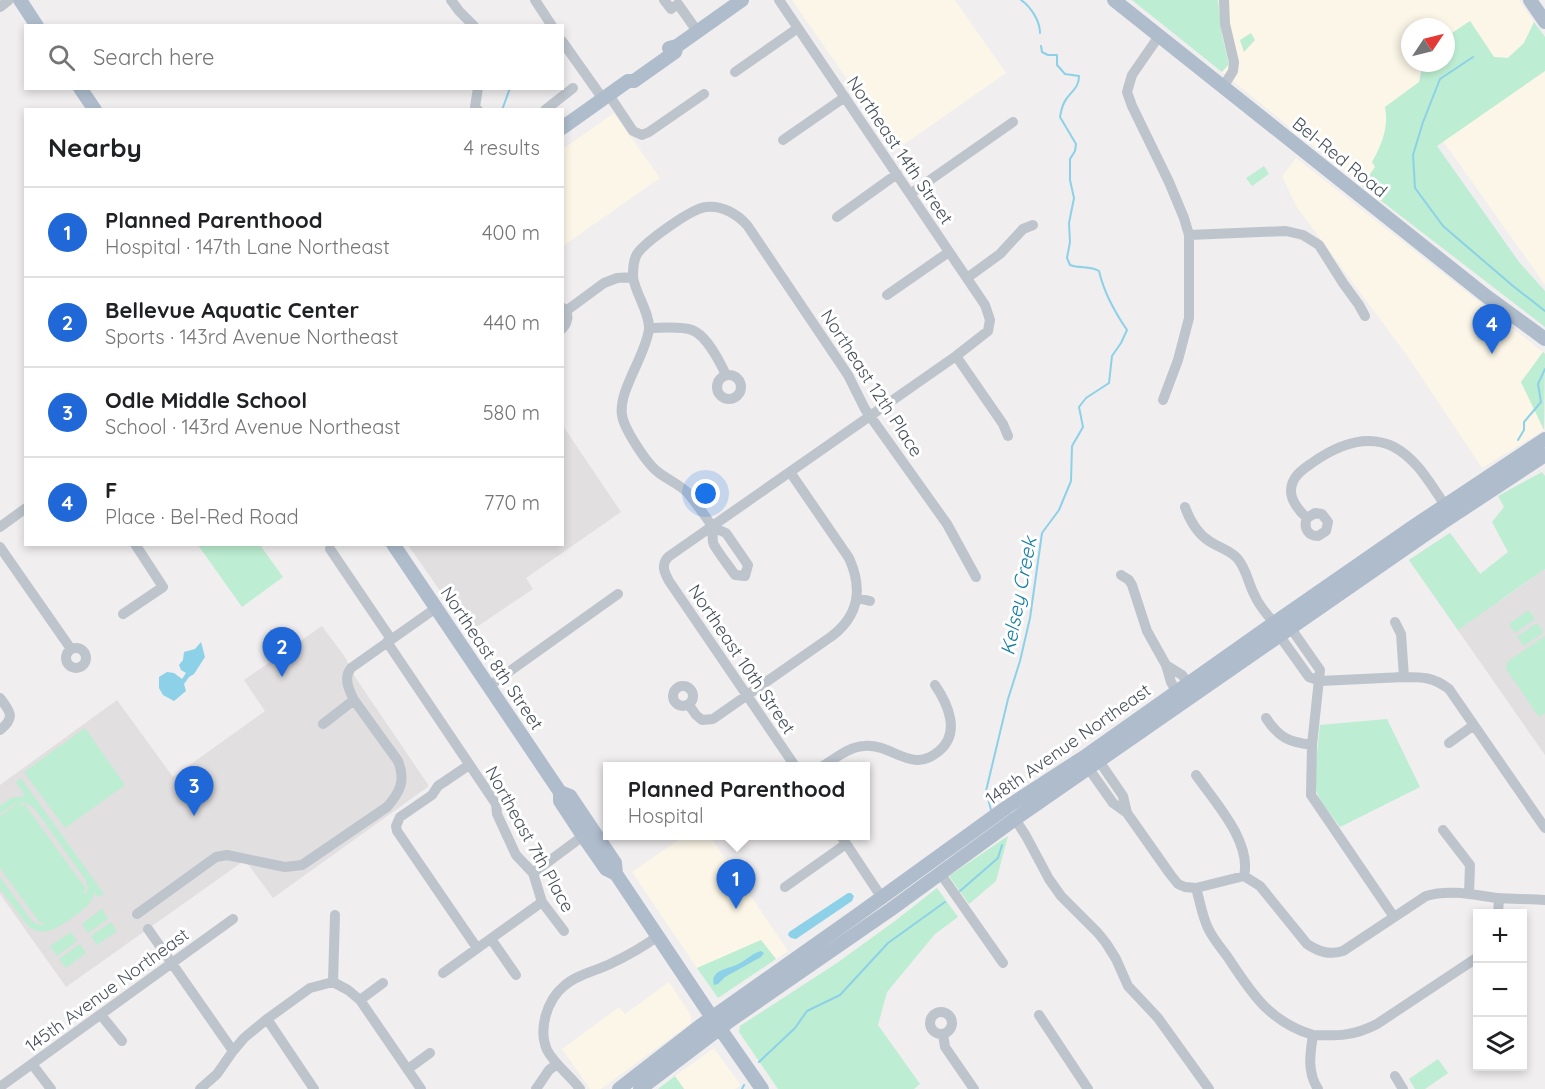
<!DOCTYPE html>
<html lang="en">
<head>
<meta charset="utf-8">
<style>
  body { margin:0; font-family:Quicksand,sans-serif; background:#f2f2f2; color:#202124 }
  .controls { position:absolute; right:18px; bottom:18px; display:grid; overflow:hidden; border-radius:0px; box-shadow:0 3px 9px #0003 }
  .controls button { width:54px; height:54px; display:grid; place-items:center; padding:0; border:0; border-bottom:2px solid #e0e0e0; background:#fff; color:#202124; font:30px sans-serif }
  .compass { position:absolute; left:1401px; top:18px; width:54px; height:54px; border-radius:50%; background:#fff; box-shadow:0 3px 9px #0003; rotate:55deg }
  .you { position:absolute; left:706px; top:494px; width:21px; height:21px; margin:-15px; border:4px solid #fff; border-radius:50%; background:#1a73e8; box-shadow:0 0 0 9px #1a73e833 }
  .badge { display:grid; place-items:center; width:39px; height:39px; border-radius:50%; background:#2068d8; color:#fff; font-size:20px; font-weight:700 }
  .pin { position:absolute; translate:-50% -50px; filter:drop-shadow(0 2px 3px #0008) }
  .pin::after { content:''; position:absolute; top:32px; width:21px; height:18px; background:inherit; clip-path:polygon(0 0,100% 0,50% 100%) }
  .popup { position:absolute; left:603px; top:762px; width:267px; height:78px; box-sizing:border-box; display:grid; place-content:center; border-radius:0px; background:#fff; filter:drop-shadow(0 2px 4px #0005); font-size:20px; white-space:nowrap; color:#757577 }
  .popup b { font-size:22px; color:#202124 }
  .popup::after { content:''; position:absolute; left:50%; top:100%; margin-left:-12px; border:12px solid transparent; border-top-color:#fff }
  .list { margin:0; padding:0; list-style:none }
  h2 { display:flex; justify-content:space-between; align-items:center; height:78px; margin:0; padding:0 24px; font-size:26px }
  h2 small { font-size:20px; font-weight:400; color:#757577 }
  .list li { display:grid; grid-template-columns:39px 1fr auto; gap:18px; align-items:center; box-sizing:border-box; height:90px; padding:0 24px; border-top:2px solid #e0e0e0 }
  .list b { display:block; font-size:22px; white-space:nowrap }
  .list p { margin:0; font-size:20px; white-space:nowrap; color:#757577 }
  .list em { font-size:20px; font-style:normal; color:#757577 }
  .icon { flex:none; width:33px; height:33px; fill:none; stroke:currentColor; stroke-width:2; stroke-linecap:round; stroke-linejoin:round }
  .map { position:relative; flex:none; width:1545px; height:1089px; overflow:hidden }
  .search { position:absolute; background:#fff; box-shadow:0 3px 9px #0003; left:24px; top:24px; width:540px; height:66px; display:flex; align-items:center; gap:15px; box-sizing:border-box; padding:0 21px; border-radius:0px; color:#757577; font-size:22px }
  .panel { position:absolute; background:#fff; box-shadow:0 3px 9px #0003; left:24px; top:108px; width:540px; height:438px; border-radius:0px }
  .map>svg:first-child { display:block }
</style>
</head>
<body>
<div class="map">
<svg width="1545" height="1089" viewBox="0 0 1545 1089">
  <rect width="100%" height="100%" fill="#f0eeee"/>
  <path fill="#fbf6e7" d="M 792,0 L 955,0 L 1006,73 L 896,150 Z
    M 1218,0 L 1519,0 L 1534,22 L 1524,43 L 1507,58 L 1494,57 L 1470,21 L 1446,37 L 1446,27 L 1410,27 L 1410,63 L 1423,63 L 1419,82 L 1385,107 L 1387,118 L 1382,144 L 1372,162 L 1375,167 L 1362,186 L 1222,72 L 1229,63 L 1222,35 Z
    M 1545,70 L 1545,285 L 1443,141 Z
    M 614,113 L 660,178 L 563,246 L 563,149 Z
    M 1296,158 L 1543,352 L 1521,382 L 1544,430 L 1482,468 L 1408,357 L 1296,206 L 1282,176 Z
    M 679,836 L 710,836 L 788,951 L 776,959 L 761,940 L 697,968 L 632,872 L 681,838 Z
    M 669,982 L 691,1015 L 691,1023 L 601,1089 L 590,1089 L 562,1049 L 619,1007 L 625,1014 Z
    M 714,1048 L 741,1085 L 735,1089 L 684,1089 L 675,1076 Z"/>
  <path fill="#e1dfdf" d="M 563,426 L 621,512 L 526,578 L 533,589 L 469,632 L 408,545 L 562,544 Z
    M 1450,533 L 1500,601 L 1545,569 L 1545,755 L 1409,560 Z
    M 322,626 L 345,657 L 355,677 L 429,786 L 273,898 L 245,860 L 66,987 L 0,894 L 0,785 L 117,700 L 173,777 L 265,711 L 244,680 Z"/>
  <path fill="#bdedd2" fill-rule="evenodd" d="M 1132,0 L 1218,0 L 1222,35 L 1229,64 L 1222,72 Z
    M 1470,21 L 1494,57 L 1508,58 L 1524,43 L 1534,22 L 1545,37 L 1545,71 L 1437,146 L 1519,262 L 1545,291 L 1545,327 L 1362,186 L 1375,167 L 1372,162 C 1382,144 1389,127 1385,107 L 1419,82 L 1423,63 L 1446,63 L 1446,37 Z
    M 1251,33 L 1255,40 L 1244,52 L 1240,40 Z
    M 1264,166 L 1269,174 L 1252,186 L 1246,178 Z
    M 1543,352 L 1545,354 L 1544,430 L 1521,382 Z
    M 1542,472 L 1545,476 L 1545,569 L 1458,630 L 1409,560 L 1450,533 L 1480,574 L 1508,552 L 1492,522 L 1504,507 L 1498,496 Z
    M 198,545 L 260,545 L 283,577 L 242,607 Z
    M 1529,610 L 1535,619 L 1515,633 L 1509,624 Z
    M 1537,623 L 1544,632 L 1524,646 L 1517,637 Z
    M 1545,636 L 1545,713 L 1539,717 L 1506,669 L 1507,662 Z
    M 1387,719 L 1420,787 L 1340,827 C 1330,813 1316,799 1314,782 L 1320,725 Z
    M 85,728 L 125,785 L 65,828 L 24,772 Z
    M 21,778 L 104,894 L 98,897 L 94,892 C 93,896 93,898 91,901 C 85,910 57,930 47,931 C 40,933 35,930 29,927 L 0,889 L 0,877 L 31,920 L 37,924 L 44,925 L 42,921 L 40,923 L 0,868 L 0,816 L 18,803 L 14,804 L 0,814 L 0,806 L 11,798 L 25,796 L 16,782 ZM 22,802 L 28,804 L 35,809 L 85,879 L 88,887 L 86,895 L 83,891 L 86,889 L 25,805 L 22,806 L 20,803 Z
    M 1008,836 L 996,881 L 969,904 L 949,876 Z
    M 937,888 L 958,917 L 935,934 L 887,992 L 878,1025 L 920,1084 L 914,1089 L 778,1089 L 739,1032 L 740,1026 L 837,963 L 895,921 Z
    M 102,909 L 108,919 L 88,933 L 82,924 Z
    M 111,922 L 117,931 L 97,945 L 91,936 Z
    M 71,932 L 77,941 L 57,956 L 50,946 Z
    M 761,940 L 776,959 L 718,998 L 697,968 Z
    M 80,944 L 86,953 L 66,968 L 59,959 Z
    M 1438,1059 L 1448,1073 L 1425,1089 L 1415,1089 L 1409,1079 Z
    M 675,1076 L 684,1089 L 658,1089 Z"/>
  <path fill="#8cd1e8" d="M 201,642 L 205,657 L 194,674 L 189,677 L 184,684 L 186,691 L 174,701 L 163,695 L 159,688 L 159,677 L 167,672 L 174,673 L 182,679 L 186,673 L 181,670 L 179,665 L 183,660 L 184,652 L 195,649 Z
    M 848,893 L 851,893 L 854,896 L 852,901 L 796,939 L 791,938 L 788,935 L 789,932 Z
    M 761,951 L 764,953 L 761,957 L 725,977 L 718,984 L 714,985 C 709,969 731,969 740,963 C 748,959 751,954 761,951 Z"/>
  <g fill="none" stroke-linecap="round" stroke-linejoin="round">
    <path stroke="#8cd1e8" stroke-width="2" d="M 1021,0 C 1031,7 1040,21 1040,33
      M 1473,57 L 1440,79 L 1423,122 L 1413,155 L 1415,188 L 1443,226 L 1513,286 L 1545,311
      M 502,110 L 510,88
      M 1518,440 L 1524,430 L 1524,422 L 1541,402 L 1538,384 L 1545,369
      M 991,810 L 986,791 L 1008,699 L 1020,661 L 1030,618 L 1042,533 L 1059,510 L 1071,481 L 1072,446 L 1083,427 L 1079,407 L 1086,398 L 1109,383 L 1112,356 L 1121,343 L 1127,330 C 1114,311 1104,293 1099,271 C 1090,265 1080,269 1070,265 L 1067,258 L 1070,242 L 1069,223 L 1074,198 L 1070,180 L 1070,159 L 1075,151 L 1076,144 L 1060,117 C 1061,111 1062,104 1067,98 C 1073,90 1079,87 1079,76 L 1065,74 L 1057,65 L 1057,55 L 1048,55 L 1042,52 L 1041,46
      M 960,891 L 998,858 L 1002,845
      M 759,1062 L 795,1028 L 807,1011 L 840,995 L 888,943 L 945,902
      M 742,1089 L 744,1085"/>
    <path stroke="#bdc4cc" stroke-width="10" d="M 451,0 L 459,11 L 474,26
      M 535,0 L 552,26
      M 664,0 L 671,9 L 678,4 L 697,31
      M 779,0 L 985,305 L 990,320 L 988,331 L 956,356 L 668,557 C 661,565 664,572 669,581 L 795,766
      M 0,7 L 9,0
      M 1159,36 L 1132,75 L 1127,92 L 1132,106 L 1169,182 L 1184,218 L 1189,235 L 1189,318 L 1178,360 L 1163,400
      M 562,41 L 603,99
      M 735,72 L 798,28
      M 1223,87 L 1233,71 L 1234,62 L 1225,24 L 1224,0
      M 478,88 L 475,107 L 478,110
      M 609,95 L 633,131 L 642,135 L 649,132 L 704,94
      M 545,110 L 573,88
      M 783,140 L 845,97
      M 910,194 L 1013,122
      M 837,217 L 897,174
      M 1189,235 L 1286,231 L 1303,235 L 1319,245 L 1343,283 L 1359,305 L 1365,316
      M 633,277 C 635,293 650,313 649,329 C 646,355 618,391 622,415 C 624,429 647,464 658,472 C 668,480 679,484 688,493 C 692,499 710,521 712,527 C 714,533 711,539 714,545 C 720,555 728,565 735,575 L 745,576 L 748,565 L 726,533 L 712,527
      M 967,278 L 1000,254 L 1023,229 L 1033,225
      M 887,295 L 949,252
      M 566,311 L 604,283 L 617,278 L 633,277 C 633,269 633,261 637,254 C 645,242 692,208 706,207 C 722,205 737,214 747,225 L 848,375 L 865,409 L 947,524 L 976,577
      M 649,328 C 661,328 681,326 692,330 C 706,335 720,362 726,375
      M 562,329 C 568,322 570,314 563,308
      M 956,356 L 1003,424 L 1008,436
      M717 387a12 12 0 1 1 24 0a12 12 0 1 1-24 0Z
      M 1185,507 C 1190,521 1197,533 1209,541 C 1218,547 1230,550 1237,558 C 1247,569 1248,584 1255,596 C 1259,606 1267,614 1274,623
      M 1307,518 L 1315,513 L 1322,514 L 1328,522 L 1326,531 L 1318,536 C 1308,536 1303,528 1307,518 C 1300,512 1291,501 1291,491 C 1291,477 1302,470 1312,463 C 1336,446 1366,433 1394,447 C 1418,460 1430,484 1445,505
      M 0,527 L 26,508
      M 0,547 L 71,649
      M 330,549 L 391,639
      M 1121,575 L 1129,580 L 1132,585 L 1147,631 L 1166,665 L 1171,682 L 1176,691
      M 857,598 L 870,601
      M 123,614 L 163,587 L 135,544
      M 1395,622 L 1401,634 L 1404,677 C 1423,677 1433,677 1449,689 L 1545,828
      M 1290,627 L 1320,670 L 1312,745
      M 1279,635 L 1309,677 L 1320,681 L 1404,677
      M 387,642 L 496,804 L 497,814 L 516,855 L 533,873 L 542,902 L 564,931
      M66 658a10 10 0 1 1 20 0a10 10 0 1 1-20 0Z
      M 1166,665 L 1182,675 L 1188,683
      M673 696a10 10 0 1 1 20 0a10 10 0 1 1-20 0Z
      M 489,686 L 618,594
      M 0,698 C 10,711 16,718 0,730
      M 689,705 L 696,715 L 702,720 L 713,719 L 832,636 C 859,615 863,589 849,558 L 790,472
      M 1266,718 C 1279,738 1289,742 1312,745 L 1311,795 L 1394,917
      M 323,724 L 354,700 C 349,690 343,678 351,668 L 436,608
      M 1449,743 L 1474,725
      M 1099,761 L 1123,796 L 1127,813 L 1170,874 L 1178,884 L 1185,887 L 1196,888 C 1200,901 1202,916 1208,928 C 1213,939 1222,949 1229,959 C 1252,994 1270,1022 1313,1035 C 1310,1054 1307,1072 1318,1089
      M 469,765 L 438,786 L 432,795 L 400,817 L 396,826 L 397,831 L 477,948
      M 823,766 C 836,758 848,747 864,746 C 885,744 900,760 918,760 C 925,760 933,756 939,751 C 961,733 948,704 935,685
      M 1089,769 L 1113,803 L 1127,813
      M 1196,775 C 1215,802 1252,842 1244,876 L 1260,886 L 1307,944 C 1319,952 1329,955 1343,951 L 1426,896 C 1449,889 1474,895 1497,898 C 1513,899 1529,899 1545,900
      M 1015,819 L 1026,836 L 1049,879 L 1061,896 L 1098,933 L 1106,943 L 1116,959 L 1128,986 L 1158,1018 L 1209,1089
      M 1443,830 L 1470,865 L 1469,894
      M 841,836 L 882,898
      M 533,873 L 583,836
      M 940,873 L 1003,963
      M 785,887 L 846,844
      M 1196,888 L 1244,876
      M 137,914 L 216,857 L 227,855 L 285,867 L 302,865 L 387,807 C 400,792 406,781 398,761 L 354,700
      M 1498,914 L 1499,898
      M 335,915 L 333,982 L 348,990 L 360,1000 L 421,1089
      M 148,929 L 233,1051
      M 491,939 L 516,975
      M 443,973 L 542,902
      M 360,1000 L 383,983
      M930 1023a11 11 0 1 1 22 0a11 11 0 1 1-22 0Z
      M 101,1015 L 122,1041
      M 1039,1015 L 1088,1089
      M 267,1019 L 314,1089
      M 943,1034 L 945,1047 L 974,1089
      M 1313,1035 C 1338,1036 1354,1036 1377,1024 L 1478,957
      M 32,1064 L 51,1089
      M 408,1069 L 430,1053
      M 1395,1076 L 1403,1089
      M 0,1087 L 233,919
      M 200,1089 L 217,1074 L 233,1051 L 244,1038 L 267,1019 L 310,988 L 333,982
      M 536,1089 L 549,1070 L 557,1064
      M 580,1089 C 570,1075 555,1065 547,1050 C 538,1029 547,1000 564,986 C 576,975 595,971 610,964 C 627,956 643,947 658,936"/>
    <path stroke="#aebccc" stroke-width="14" d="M 20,0 L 37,26
      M 1114,0 L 1486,296 L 1545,339
      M 1530,0 L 1545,22
      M 669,48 L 677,46 L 742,0
      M 80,88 L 95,110
      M 562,128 L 628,81 L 634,81 L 675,52 L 677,46
      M 393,544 L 560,792 L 570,796 L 615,863 L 616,874
      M 560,792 L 560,801 L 583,836 L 606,869 L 616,874 L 707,1010 L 762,1089
      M 619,1089 L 700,1026 L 856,916 L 1007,807 L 1087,755 L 1274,623 L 1414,526 L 1545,439
      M 640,1089 L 731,1020 L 890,910 L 1015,819 L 1442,523 L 1545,455"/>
  </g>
  <g text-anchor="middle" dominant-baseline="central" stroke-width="6" stroke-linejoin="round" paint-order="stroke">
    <g font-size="18" fill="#47505a" stroke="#fff">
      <text transform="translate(900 150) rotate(56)">Northeast 14th Street</text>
      <text transform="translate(1340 157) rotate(39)">Bel-Red Road</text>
      <text transform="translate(872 383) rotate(57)">Northeast 12th Place</text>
      <text transform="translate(492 658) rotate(56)">Northeast 8th Street</text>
      <text transform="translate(742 659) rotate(56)">Northeast 10th Street</text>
      <text transform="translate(1068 744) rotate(-35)">148th Avenue Northeast</text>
      <text transform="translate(530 839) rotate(61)">Northeast 7th Place</text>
      <text transform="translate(107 990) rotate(-36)">145th Avenue Northeast</text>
    </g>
    <g font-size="20" font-style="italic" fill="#127da3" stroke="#fff">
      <text transform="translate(1018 596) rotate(-79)">Kelsey Creek</text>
    </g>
  </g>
</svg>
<div class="controls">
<button>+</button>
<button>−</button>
<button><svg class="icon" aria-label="layers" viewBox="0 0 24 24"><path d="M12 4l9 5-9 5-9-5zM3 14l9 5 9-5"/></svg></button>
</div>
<svg class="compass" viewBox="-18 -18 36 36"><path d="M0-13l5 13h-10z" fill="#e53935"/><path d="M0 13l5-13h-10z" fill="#757577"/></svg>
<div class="you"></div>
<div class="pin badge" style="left:736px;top:909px">1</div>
<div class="popup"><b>Planned Parenthood</b>Hospital</div>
<div class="pin badge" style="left:282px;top:677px">2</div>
<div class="pin badge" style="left:194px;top:816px">3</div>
<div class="pin badge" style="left:1492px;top:354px">4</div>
<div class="search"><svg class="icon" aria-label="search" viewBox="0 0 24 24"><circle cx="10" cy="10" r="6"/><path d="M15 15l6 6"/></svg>Search here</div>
<section class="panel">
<h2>Nearby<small>4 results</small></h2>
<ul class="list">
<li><span class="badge">1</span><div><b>Planned Parenthood</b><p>Hospital · 147th Lane Northeast</p></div><em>400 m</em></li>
<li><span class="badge">2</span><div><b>Bellevue Aquatic Center</b><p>Sports · 143rd Avenue Northeast</p></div><em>440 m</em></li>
<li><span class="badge">3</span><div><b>Odle Middle School</b><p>School · 143rd Avenue Northeast</p></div><em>580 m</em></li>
<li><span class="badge">4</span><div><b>F</b><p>Place · Bel-Red Road</p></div><em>770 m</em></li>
</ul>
</section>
</div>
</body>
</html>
